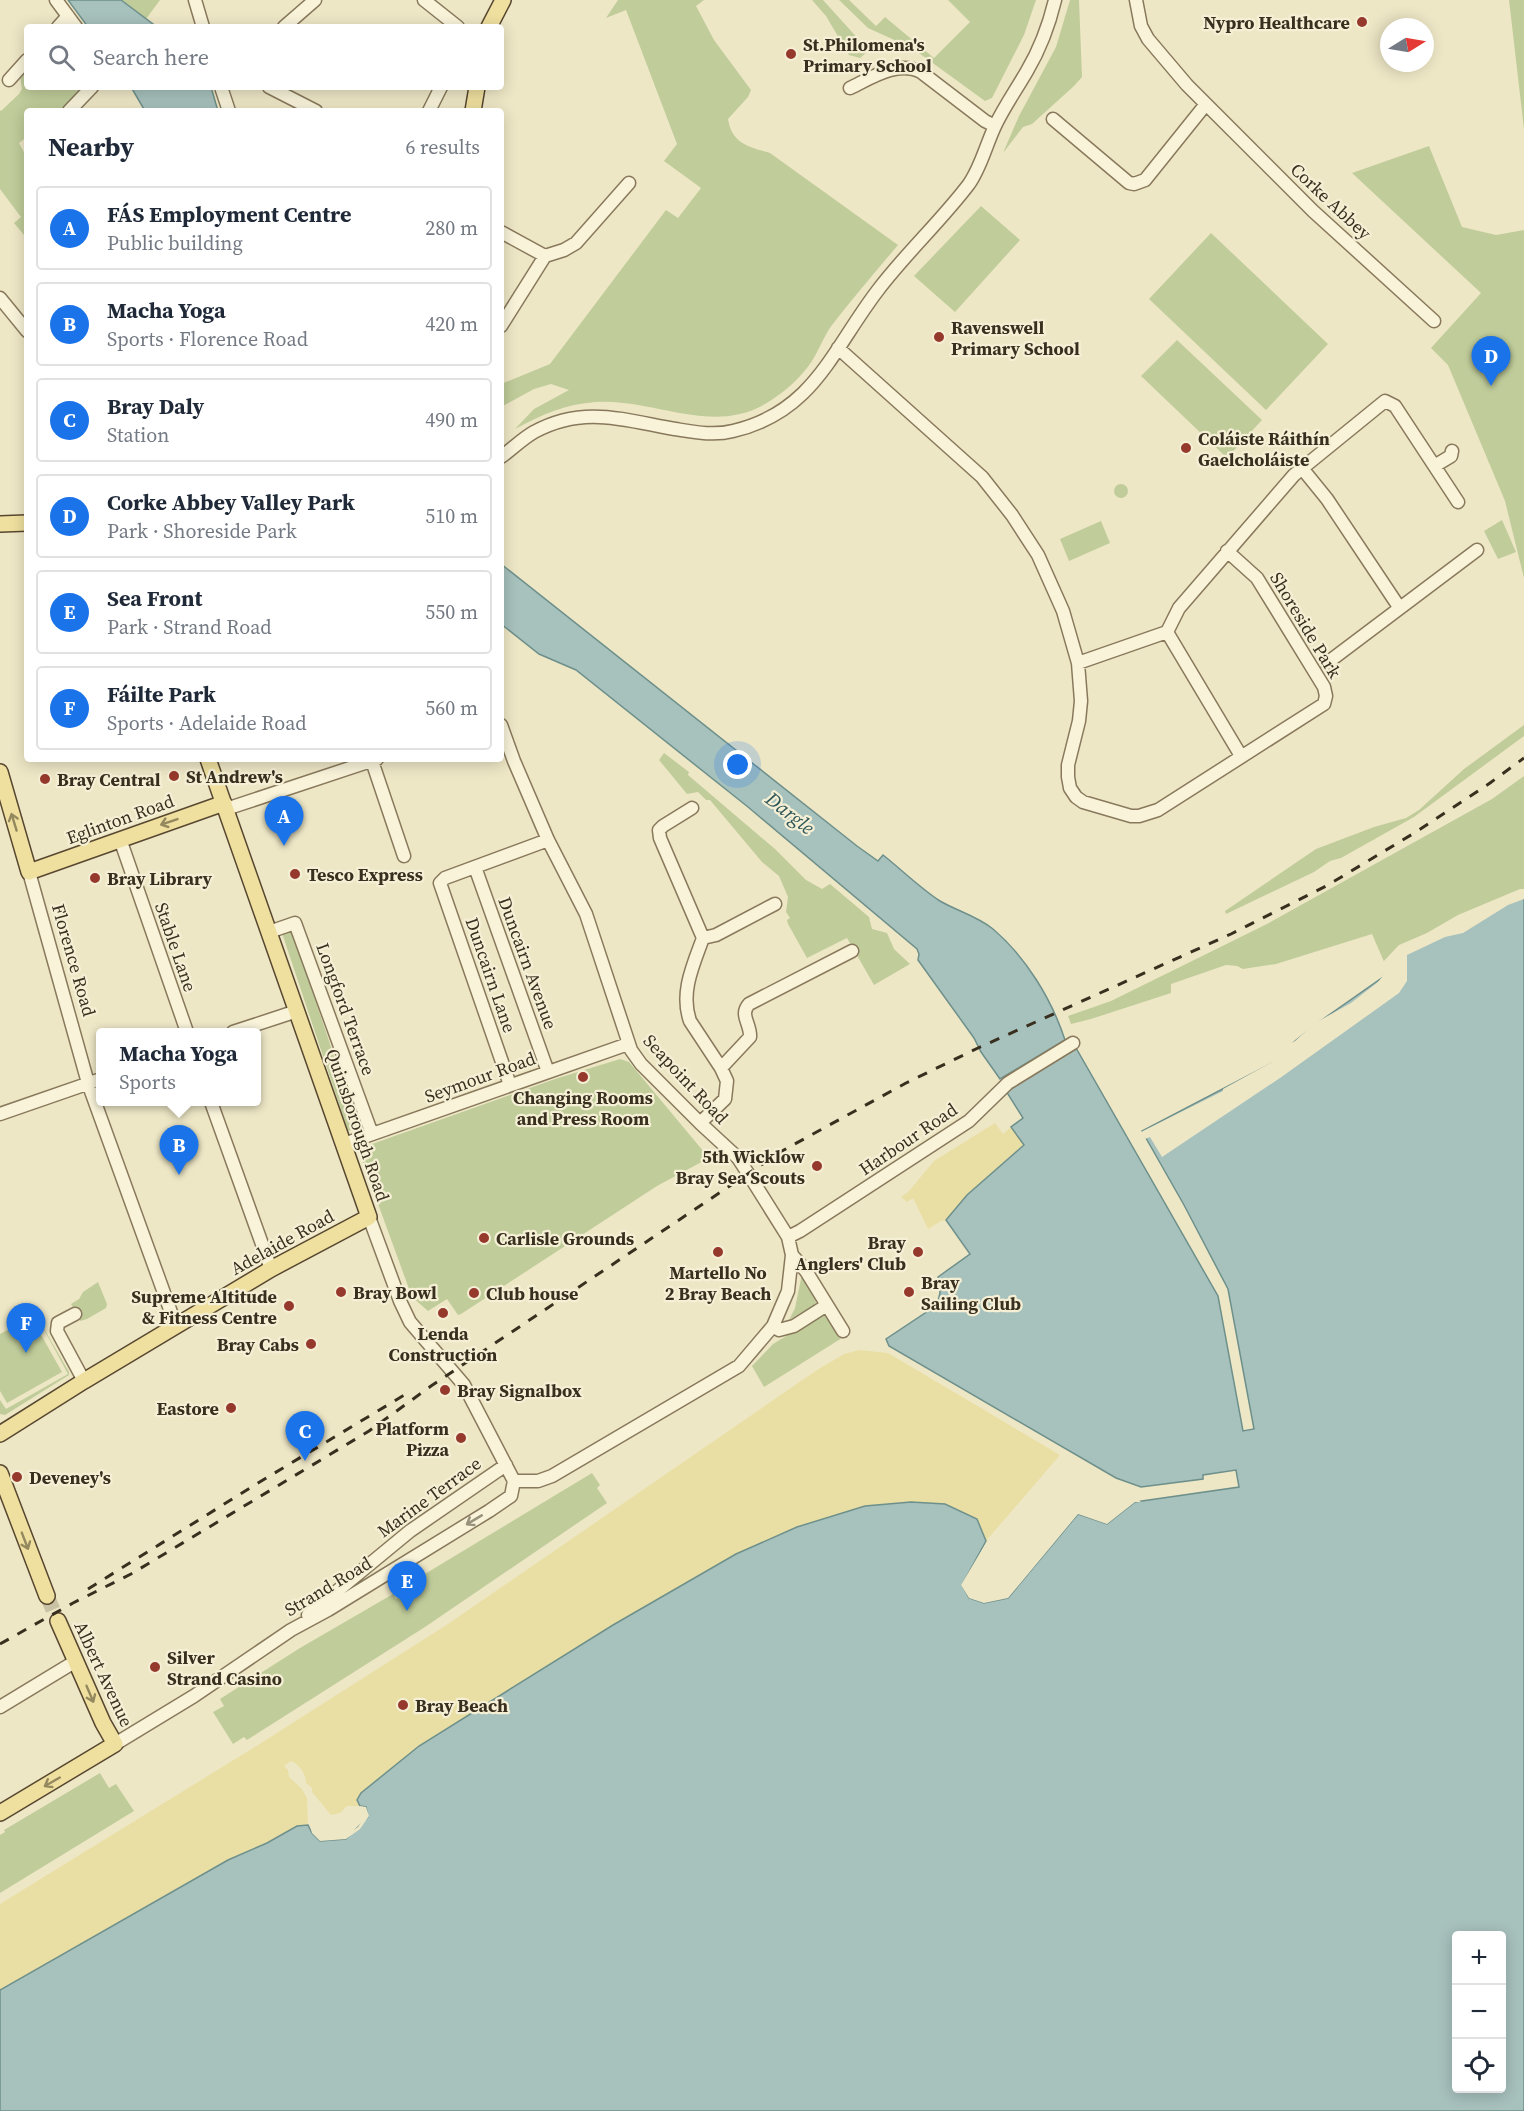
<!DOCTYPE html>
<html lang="en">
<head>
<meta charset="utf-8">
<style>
  body { margin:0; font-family:"Source Serif 4",serif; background:#f6f6f7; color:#1f2937 }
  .controls { position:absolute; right:18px; bottom:18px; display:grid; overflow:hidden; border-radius:6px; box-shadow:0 3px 15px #0003 }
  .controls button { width:54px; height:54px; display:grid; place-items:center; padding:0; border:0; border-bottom:2px solid #e0e1e3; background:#fff; color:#1f2937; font:30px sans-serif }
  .compass { position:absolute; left:1380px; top:18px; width:54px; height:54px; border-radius:50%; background:#fff; box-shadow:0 3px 15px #0003; rotate:79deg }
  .you { position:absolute; left:738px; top:765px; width:21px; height:21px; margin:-15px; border:4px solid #fff; border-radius:50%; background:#1a73e8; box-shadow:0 0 0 9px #1a73e833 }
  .badge { display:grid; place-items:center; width:39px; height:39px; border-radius:50%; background:#1a73e8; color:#fff; font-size:20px; font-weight:700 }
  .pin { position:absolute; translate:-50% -50px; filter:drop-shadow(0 2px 3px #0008) }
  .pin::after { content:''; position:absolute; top:32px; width:21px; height:18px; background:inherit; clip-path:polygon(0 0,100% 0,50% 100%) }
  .popup { position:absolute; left:96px; top:1028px; width:165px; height:78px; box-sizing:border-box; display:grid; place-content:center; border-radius:6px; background:#fff; filter:drop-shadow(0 2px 4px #0005); font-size:20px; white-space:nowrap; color:#747a83 }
  .popup b { font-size:22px; color:#1f2937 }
  .popup::after { content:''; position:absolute; left:50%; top:100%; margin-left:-12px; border:12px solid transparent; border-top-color:#fff }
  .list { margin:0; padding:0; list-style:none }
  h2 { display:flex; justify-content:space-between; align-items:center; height:78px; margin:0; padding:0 24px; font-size:26px }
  h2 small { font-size:20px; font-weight:400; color:#747a83 }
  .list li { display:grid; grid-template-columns:39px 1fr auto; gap:18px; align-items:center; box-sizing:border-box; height:84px; margin:0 12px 12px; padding:0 12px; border:2px solid #e0e1e3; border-radius:6px }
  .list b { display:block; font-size:22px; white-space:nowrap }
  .list p { margin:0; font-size:20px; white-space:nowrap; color:#747a83 }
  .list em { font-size:20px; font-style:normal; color:#747a83 }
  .icon { flex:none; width:33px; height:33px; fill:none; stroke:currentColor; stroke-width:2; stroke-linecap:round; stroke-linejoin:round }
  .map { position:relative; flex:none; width:1524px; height:2111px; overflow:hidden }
  .search { position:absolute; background:#fff; box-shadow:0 3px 15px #0003; left:24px; top:24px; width:480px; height:66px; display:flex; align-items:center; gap:15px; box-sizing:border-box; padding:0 21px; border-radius:6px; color:#747a83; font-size:22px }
  .panel { position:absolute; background:#fff; box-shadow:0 3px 15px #0003; left:24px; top:108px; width:480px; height:654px; border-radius:6px }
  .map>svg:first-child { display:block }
</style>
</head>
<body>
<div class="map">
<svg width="1524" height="2111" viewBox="0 0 1524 2111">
  <rect width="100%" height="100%" fill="#eee7c6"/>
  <path fill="#c0cc9a" d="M 121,0 L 160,0 L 146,19 Z
    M 618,0 L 704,0 L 696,6 L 714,40 L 751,90 L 748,97 L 728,119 C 732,144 749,147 770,153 L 898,245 C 876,271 853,298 832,325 C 824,336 819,350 812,361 C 803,375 787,390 773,399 C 716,439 656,398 596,402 C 565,404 541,415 515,429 L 534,409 L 569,390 L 551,384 L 534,389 L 501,407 L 501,384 L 550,364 L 666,210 L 678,218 L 701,188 L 664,161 L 677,144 L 626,10 L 606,18 Z
    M 812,0 L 823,0 L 861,42 L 873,47 L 860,58 L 849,55 L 826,16 Z
    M 839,0 L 849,0 L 876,26 L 885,17 L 934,58 L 970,22 L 948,0 L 1036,0 L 1024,35 L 992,98 L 985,101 L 912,48 L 868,28 Z
    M 1070,0 L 1079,0 L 1082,77 L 1074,86 L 1032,124 L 1023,127 L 1003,153 L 1019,116 L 1056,47 Z
    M 1509,0 L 1524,0 L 1524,129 Z
    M 27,68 L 27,87 L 86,87 L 63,111 L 27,111 L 27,137 L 19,143 L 27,158 L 27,233 L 24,235 L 14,223 L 21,217 L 0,189 L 0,110 L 1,111 L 19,94 L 22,89 L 20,76 Z
    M 1429,146 L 1462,227 L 1496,235 L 1524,230 L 1524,578 L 1505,501 L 1448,365 L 1431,348 L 1481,293 L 1352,173 Z
    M 981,206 L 1020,240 L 955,312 L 914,276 Z
    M 1211,233 L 1328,344 L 1266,410 L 1149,299 Z
    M 1177,340 L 1262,420 L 1227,458 L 1141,376 Z
    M1114 491a7 7 0 1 1 14 0a7 7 0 1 1-14 0Z
    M 1502,520 L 1516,552 L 1498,559 L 1484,531 Z
    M 1101,521 L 1110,543 L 1069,561 L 1060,539 Z
    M 1524,725 L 1524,736 L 1414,817 L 1341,858 L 1330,861 L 1314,872 L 1226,914 L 1225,911 L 1316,849 L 1374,827 L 1406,818 L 1419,810 L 1464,769 Z
    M 664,753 L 689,772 L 688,775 L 775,849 L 806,880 L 822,889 L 830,884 L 869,917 L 872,929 L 887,933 L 894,949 L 910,964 L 874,985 L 847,938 L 807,958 L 788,924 L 787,920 L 790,918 L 786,912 L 788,897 L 779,876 L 762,862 L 710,800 L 706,800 L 698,792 L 687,794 L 659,760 Z
    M 1524,776 L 1524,892 L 1385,964 L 1372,934 L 1276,964 L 1243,969 L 1237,966 L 1226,965 L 1171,984 L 1171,993 L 1091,1019 L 1071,1024 L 1068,1016 L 1111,1001 L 1267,924 L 1492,799 Z
    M 292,930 L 358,1128 L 348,1131 L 282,933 Z
    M 620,1059 L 629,1062 L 709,1158 L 657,1186 L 461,1314 L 458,1315 L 447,1299 L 428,1311 L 412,1297 L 358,1149 L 555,1079 Z
    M 802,1274 L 816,1301 L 815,1305 L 789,1320 L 795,1308 Z
    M 98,1282 L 107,1304 L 106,1308 L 87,1319 L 80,1321 L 71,1304 L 79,1299 L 83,1292 Z
    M 35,1313 L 69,1372 L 69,1375 L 5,1415 L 0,1414 L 0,1400 L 6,1409 L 68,1374 Z
    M 823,1314 L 829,1317 L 842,1338 L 764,1387 L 752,1366 L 773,1344 Z
    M 31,1317 L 62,1372 L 7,1403 L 0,1391 L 0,1334 Z
    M 592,1473 L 600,1485 L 597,1488 L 607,1503 L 425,1627 L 247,1740 L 244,1737 L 233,1744 L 213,1712 L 224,1706 L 220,1699 L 300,1648 L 393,1594 L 396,1599 L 412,1589 L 410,1583 Z
    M 100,1773 L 109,1788 L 116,1784 L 134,1811 L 0,1893 L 0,1835 L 5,1832 L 4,1830 Z"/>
  <path fill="#e9dfa4" d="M 995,1123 L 1003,1134 L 1011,1127 L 1024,1144 L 967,1195 L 946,1220 L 941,1221 L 928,1229 L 913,1198 L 907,1202 L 901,1197 L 908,1192 L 934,1161 Z
    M 859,1350 L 888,1353 L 1060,1455 L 986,1541 L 977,1518 L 797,1527 L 736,1554 L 613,1625 L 357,1800 L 360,1806 L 347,1806 L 340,1813 L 331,1815 L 312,1792 L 312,1788 L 306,1783 C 306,1774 299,1764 291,1761 L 284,1766 L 288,1770 L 289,1777 L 302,1789 L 307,1798 L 308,1825 L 297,1826 L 267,1843 L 228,1860 L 0,1990 L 0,1904 L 258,1745 L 448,1624 L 817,1370 L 844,1354 Z"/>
  <path fill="#a7c1bd" stroke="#6e908b" stroke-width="1.5" fill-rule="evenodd" d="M 68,0 L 121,0 L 157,27 L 88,27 Z
    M 131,87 L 211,87 L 218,111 L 145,111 Z
    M 501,564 L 857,846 L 878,861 L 883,855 C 902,870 920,888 940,901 C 957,911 977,916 993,929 C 1026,957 1052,1000 1065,1040 L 1000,1079 L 981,1052 L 974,1038 L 918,960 L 919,954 L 917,949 L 748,807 L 576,670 L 539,654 L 501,624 Z
    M 1524,892 L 1524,2111 L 0,2111 L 0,1990 L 228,1860 L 267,1843 L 297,1826 L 308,1825 L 312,1833 L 320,1841 L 346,1839 L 368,1817 L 366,1807 L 360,1806 L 357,1800 L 361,1793 L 419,1746 L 613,1625 L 736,1554 L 797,1527 L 865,1506 L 911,1502 L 945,1504 L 977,1519 L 986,1541 L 962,1585 L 969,1598 L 984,1603 L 1008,1598 L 1078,1514 L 1107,1524 L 1135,1502 L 1239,1487 L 1236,1470 L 1203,1475 L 1203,1479 L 1141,1487 L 1116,1478 L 889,1346 L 886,1339 L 937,1305 L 940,1293 L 938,1277 L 970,1254 L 946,1220 L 967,1195 L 1024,1145 L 1011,1127 L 1023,1118 L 1006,1091 L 1008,1087 L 1076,1048 L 1218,1296 L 1243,1431 L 1254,1429 L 1228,1289 L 1184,1205 L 1142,1131 L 1274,1062 L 1295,1041 L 1319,1022 L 1383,977 L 1385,964 ZM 1456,1936 L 1502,1936 L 1502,2088 L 1456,2088 Z"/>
  <path fill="#eee7c6" d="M 1520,889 L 1524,889 L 1524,899 L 1508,905 L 1463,933 L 1445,937 L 1407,955 L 1407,981 L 1399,993 L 1280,1078 L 1162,1157 L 1150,1137 L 1145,1139 L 1141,1132 L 1223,1091 L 1223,1089 L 1272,1062 L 1270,1055 L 1295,1041 L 1315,1023 L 1351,1003 L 1378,982 L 1382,977 L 1383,962 L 1399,945 L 1427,933 L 1458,915 Z
    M 1134,1499 L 1138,1499 L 1141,1502 L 1135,1502 L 1107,1524 L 1078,1514 L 1008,1598 L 984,1603 L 969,1598 L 961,1585 L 989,1538 L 989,1542 L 965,1585 L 971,1595 L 985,1600 L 1006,1596 L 1076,1511 L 1106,1521 Z
    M 360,1806 L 366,1807 L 369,1816 L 360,1829 L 346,1839 L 320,1841 L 312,1833 L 309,1822 L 314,1832 L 321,1838 L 345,1836 L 358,1827 L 365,1816 L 364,1810 L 357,1807 Z"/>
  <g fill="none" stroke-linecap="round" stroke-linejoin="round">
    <path stroke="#cac2a5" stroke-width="15" stroke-dasharray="15 8" stroke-linecap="butt" d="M 47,1596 L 58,1621"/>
    <defs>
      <path id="minor" d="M 56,0 L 76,27
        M 195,0 L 203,27
        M 424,0 L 458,27
        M 1136,0 L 1141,26 L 1148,39 L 1187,85 L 1313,211 L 1434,321
        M 58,27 L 68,16
        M 284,27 L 315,0
        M 9,80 L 27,60
        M 221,87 L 229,111
        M 269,87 L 316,111
        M 850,88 C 871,78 897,60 921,72 L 985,121 L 995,126
        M 69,111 L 92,87
        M 429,111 L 441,87
        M 1053,119 L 1129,183 L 1134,184 L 1145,180 L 1206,104
        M 501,232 L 545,256 L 564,250 L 576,243 L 629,183
        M 0,298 L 27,331
        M 501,326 L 545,256
        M 838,348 L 982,477 L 1012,515 L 1038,555 L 1063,611 L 1078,663 L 1081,701 L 1079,721 L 1068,765 L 1068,777 L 1070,788 L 1076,797 L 1083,802 L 1131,816 L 1139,816 L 1158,810 L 1324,704 L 1326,696 L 1324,687 L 1257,578 L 1227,551
        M 501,457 C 512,449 522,439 534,432 C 583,405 624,420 675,429 C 694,432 714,436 733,431 C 814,412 832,350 878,290 C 906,253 941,221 969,184 C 981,167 986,145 995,126 C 1004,107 1016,90 1027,71 C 1040,49 1049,25 1055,0
        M 1436,465 L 1451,456 L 1452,451
        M 1301,467 L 1327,499 L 1399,607
        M 1167,632 L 1241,756
        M 1078,663 L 1167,632 L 1179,608 L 1294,475 L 1385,401 L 1395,406 L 1458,502
        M 1327,663 L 1477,550
        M 501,725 L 514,761 L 548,840 L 586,914 L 631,1050 L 641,1064 L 700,1123 L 738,1158 L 751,1178 L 788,1237 L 792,1255 L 788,1291 L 773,1326 L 739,1366 L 552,1476 L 538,1481 L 514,1481
        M 372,761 L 404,856
        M 692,808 L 663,826 L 659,830 L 660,838 L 703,938 C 693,965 680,993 690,1021 L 721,1068 L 727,1081 L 725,1099 L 700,1123
        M 226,809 L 377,759
        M 120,839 L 187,1032
        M 475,867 L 548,1072
        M 29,872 L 88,1083 L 176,1326
        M 269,932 L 295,923 L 372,1134
        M 703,938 L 716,935 L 775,904
        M 233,1032 L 297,1011
        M 721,1068 L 750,1037 C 751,1024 739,1015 749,1004 L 852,951
        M 510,1085 L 440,883 L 445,878 L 548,840
        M 211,1102 L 271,1269
        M 0,1114 L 101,1079
        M 344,1144 L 628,1044
        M 369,1217 L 400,1301 L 410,1322 L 464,1385 L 514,1481
        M 788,1237 L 800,1231 L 969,1121 L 1008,1083 L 1073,1043
        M 792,1255 L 806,1271 L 843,1331
        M 75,1314 L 58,1323 L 57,1331 L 84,1381
        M 773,1326 L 779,1330 L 794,1326 L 827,1305
        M 308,1615 L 410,1531 L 506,1465
        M 0,1707 L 76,1661
        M 115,1744 L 194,1696 L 291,1630 L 328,1610 L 489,1511 L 511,1496 L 514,1481"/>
      <path id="major" d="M 489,27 L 503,0
        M 473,111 L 477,87
        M 0,524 L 27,523
        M 0,772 L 29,872 L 224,803
        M 0,1434 L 84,1381 L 271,1269 L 369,1217 L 208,759
        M 0,1473 L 47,1596
        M 0,1813 L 115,1744 L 103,1723 L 58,1621"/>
    </defs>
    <use href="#minor" stroke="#89795c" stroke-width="15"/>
    <use href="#major" stroke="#574730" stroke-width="18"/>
    <use href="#minor" stroke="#f8f3d9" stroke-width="12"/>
    <use href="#major" stroke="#efe09f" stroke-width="15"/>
    <path stroke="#392f1f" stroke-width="3" stroke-dasharray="10 10" stroke-linecap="butt" d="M 88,1589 L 258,1483 L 411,1391
      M 0,1644 L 73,1603 L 131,1574 L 369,1431 L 431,1386 L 782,1151 L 906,1083 L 978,1048 L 1231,934 L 1328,885 L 1416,832 L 1490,783 L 1524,758"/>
  </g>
  <defs><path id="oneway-shaft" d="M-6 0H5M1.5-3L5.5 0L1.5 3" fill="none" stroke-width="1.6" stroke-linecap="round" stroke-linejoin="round" transform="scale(1.5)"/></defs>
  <g stroke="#94885f">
    <use href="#oneway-shaft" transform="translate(14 822) rotate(-107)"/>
    <use href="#oneway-shaft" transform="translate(169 822) rotate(161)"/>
    <use href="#oneway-shaft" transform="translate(25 1541) rotate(69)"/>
    <use href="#oneway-shaft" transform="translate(90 1694) rotate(67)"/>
    <use href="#oneway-shaft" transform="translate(52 1782) rotate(150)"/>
  </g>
  <use stroke="#98917c" href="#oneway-shaft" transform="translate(474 1520) rotate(149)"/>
  <g fill="#96392d" stroke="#f5f0d5" stroke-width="2">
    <circle cx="1362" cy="22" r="6"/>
    <circle cx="791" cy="54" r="6"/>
    <circle cx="939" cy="337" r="6"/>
    <circle cx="1186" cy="448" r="6"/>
    <circle cx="174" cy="776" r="6"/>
    <circle cx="45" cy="779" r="6"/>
    <circle cx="295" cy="874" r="6"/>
    <circle cx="95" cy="878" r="6"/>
    <circle cx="583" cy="1077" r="6"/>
    <circle cx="817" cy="1166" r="6"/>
    <circle cx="484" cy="1238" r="6"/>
    <circle cx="718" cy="1252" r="6"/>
    <circle cx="918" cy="1252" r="6"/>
    <circle cx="341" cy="1292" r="6"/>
    <circle cx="909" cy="1292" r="6"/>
    <circle cx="474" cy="1293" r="6"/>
    <circle cx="289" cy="1306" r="6"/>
    <circle cx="443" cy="1313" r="6"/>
    <circle cx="311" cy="1344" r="6"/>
    <circle cx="445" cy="1390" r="6"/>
    <circle cx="231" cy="1408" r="6"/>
    <circle cx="461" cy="1438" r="6"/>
    <circle cx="17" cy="1477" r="6"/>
    <circle cx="155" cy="1667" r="6"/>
    <circle cx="403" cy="1705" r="6"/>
  </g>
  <g text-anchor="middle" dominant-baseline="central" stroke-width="4.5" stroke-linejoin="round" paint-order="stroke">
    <g font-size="18" font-weight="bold" fill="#392f1f" stroke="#f5f0d5" text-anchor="start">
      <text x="1350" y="22" text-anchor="end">Nypro Healthcare</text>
      <text x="803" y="44">St.Philomena's<tspan x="803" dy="21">Primary School</tspan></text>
      <text x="951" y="327">Ravenswell<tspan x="951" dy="21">Primary School</tspan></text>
      <text x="1198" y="438">Coláiste Ráithín<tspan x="1198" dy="21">Gaelcholáiste</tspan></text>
      <text x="186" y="776">St Andrew's</text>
      <text x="57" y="779">Bray Central</text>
      <text x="307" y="874">Tesco Express</text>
      <text x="107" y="878">Bray Library</text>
      <text x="583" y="1097" text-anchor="middle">Changing Rooms<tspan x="583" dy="21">and Press Room</tspan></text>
      <text x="805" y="1156" text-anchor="end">5th Wicklow<tspan x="805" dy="21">Bray Sea Scouts</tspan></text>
      <text x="496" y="1238">Carlisle Grounds</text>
      <text x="906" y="1242" text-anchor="end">Bray<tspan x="906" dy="21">Anglers' Club</tspan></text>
      <text x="718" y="1272" text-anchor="middle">Martello No<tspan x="718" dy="21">2 Bray Beach</tspan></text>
      <text x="921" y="1282">Bray<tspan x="921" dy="21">Sailing Club</tspan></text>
      <text x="353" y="1292">Bray Bowl</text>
      <text x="486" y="1293">Club house</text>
      <text x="277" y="1296" text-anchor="end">Supreme Altitude<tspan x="277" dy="21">&amp; Fitness Centre</tspan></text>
      <text x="443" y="1333" text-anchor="middle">Lenda<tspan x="443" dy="21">Construction</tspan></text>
      <text x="299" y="1344" text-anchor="end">Bray Cabs</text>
      <text x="457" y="1390">Bray Signalbox</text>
      <text x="219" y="1408" text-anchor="end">Eastore</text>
      <text x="449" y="1428" text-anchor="end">Platform<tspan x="449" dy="21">Pizza</tspan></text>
      <text x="29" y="1477">Deveney's</text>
      <text x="167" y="1657">Silver<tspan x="167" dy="21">Strand Casino</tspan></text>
      <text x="415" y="1705">Bray Beach</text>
    </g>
    <g font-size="18" fill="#392f1f" stroke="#f5f0d5">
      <text transform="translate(1331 201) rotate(43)">Corke Abbey</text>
      <text transform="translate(1306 625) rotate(59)">Shoreside Park</text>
      <text transform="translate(120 819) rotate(-20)">Eglinton Road</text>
      <text transform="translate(176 947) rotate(71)">Stable Lane</text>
      <text transform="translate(74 960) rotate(74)">Florence Road</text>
      <text transform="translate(528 963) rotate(70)">Duncairn Avenue</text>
      <text transform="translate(491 975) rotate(71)">Duncairn Lane</text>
      <text transform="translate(346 1009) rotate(70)">Longford Terrace</text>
      <text transform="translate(480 1077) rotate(-20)">Seymour Road</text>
      <text transform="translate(686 1079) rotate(47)">Seapoint Road</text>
      <text transform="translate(358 1125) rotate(71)">Quinsborough Road</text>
      <text transform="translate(908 1139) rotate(-34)">Harbour Road</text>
      <text transform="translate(282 1242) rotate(-29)">Adelaide Road</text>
      <text transform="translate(429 1497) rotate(-36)">Marine Terrace</text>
      <text transform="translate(328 1586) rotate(-31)">Strand Road</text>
      <text transform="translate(104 1674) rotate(65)">Albert Avenue</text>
    </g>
    <g font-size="20" font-style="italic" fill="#2f5658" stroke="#f5f0d5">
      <text transform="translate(790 813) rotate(38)">Dargle</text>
    </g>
  </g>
</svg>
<div class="controls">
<button>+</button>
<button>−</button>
<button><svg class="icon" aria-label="locate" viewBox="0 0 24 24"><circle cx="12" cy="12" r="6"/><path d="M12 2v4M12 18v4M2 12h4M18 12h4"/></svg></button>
</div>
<svg class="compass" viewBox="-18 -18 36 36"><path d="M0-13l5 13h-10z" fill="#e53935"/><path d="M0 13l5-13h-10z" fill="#747a83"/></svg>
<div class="you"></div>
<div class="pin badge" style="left:284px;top:846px">A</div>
<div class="pin badge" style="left:179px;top:1175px">B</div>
<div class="popup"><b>Macha Yoga</b>Sports</div>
<div class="pin badge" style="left:305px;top:1461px">C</div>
<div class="pin badge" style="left:1491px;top:386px">D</div>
<div class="pin badge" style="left:407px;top:1611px">E</div>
<div class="pin badge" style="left:26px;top:1353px">F</div>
<div class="search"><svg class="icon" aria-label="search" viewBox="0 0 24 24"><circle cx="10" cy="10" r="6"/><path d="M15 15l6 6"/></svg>Search here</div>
<section class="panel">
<h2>Nearby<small>6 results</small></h2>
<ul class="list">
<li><span class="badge">A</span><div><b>FÁS Employment Centre</b><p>Public building</p></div><em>280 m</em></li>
<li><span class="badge">B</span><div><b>Macha Yoga</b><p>Sports · Florence Road</p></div><em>420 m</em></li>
<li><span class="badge">C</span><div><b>Bray Daly</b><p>Station</p></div><em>490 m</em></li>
<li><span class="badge">D</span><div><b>Corke Abbey Valley Park</b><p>Park · Shoreside Park</p></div><em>510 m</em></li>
<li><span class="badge">E</span><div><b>Sea Front</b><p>Park · Strand Road</p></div><em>550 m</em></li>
<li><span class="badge">F</span><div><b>Fáilte Park</b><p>Sports · Adelaide Road</p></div><em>560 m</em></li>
</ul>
</section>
</div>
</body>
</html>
